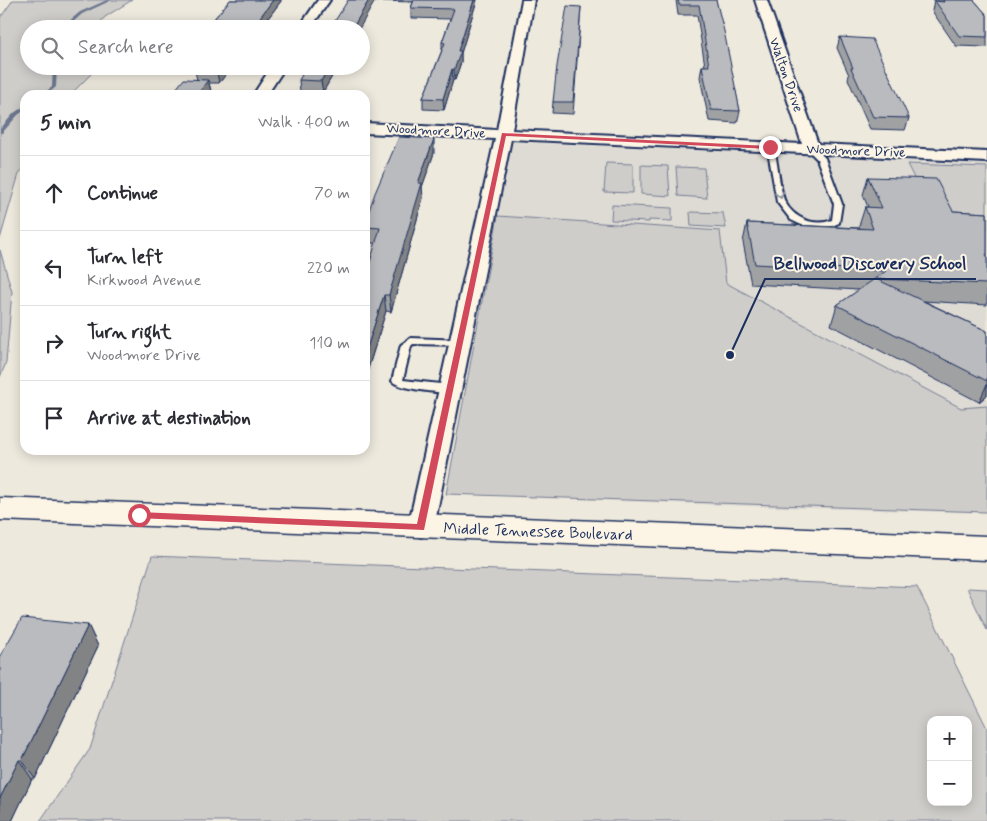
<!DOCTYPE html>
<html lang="en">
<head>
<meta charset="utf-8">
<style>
  body { margin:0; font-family:Mynerve,sans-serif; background:#f7f7f7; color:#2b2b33 }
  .controls { position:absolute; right:15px; bottom:15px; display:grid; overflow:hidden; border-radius:10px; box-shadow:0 2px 12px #0003 }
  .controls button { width:45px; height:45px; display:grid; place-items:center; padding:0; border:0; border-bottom:1px solid #e1e1e2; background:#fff; color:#2b2b33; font:25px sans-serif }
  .stop { position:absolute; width:15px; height:15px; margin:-11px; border:4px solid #d1495b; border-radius:50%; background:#fff }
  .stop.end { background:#d1495b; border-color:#fff; box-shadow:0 1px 5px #0008 }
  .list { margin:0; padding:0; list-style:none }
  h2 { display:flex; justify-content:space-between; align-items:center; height:65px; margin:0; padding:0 20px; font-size:21px }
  h2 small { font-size:16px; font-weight:400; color:#7c7c81 }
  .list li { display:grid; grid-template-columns:32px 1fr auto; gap:15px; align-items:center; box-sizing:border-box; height:75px; padding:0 20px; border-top:1px solid #e1e1e2 }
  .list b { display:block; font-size:19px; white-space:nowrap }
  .list p { margin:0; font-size:16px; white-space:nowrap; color:#7c7c81 }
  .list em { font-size:16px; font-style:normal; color:#7c7c81 }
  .icon { flex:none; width:28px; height:28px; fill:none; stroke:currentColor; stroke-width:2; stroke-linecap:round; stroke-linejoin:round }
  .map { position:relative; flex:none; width:987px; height:821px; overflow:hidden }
  .search { position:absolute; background:#fff; box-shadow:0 2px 12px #0003; left:20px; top:20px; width:350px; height:55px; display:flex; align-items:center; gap:12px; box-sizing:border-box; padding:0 18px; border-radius:28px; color:#7c7c81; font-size:19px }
  .panel { position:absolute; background:#fff; box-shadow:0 2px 12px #0003; left:20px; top:90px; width:350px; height:365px; border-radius:15px }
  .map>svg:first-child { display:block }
</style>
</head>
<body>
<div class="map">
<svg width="987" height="821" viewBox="0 0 987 821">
  <rect width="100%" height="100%" fill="#eee9dd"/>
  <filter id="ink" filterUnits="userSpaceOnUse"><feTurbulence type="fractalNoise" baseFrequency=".02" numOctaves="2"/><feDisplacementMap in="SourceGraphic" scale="10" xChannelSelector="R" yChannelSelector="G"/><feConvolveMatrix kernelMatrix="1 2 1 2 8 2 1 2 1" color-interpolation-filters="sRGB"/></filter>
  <g filter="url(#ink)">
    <path fill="#dedbd4" d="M 512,142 L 987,163 L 987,513 L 768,507 L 446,494 Z"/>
    <path fill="#cfcdca" stroke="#757e94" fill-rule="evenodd" d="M 13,0 L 132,0 L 105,17 L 94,29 L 29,29 L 29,66 L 93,66 L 91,74 L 70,95 L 25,95 L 25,165 L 19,174 L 0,239 L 0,18 Z
      M 606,163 L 633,164 L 633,193 L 604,192 Z
      M 907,164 L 987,167 L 987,229 L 938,226 Z
      M 641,165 L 668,166 L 670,196 L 641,194 Z
      M 676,167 L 704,168 L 707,198 L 678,196 Z
      M 612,205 L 672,208 L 672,221 L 649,220 L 649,222 L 611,220 Z
      M 690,212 L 723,213 L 726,228 L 691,226 Z
      M 498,216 L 720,231 L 726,283 L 961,408 L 987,406 L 987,512 L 446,494 Z
      M 0,250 L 12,292 L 6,363 L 0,377 Z
      M 152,556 L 917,587 L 987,728 L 987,821 L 40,821 L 90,749 ZM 931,720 L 968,720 L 968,802 L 931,802 Z
      M 967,588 L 987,589 L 987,630 Z"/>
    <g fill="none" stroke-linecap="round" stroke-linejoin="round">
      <path fill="#6c778f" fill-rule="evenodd" d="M 107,0 L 112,0 L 82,14 L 65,29 L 60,29 L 80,12 Z
        M 53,66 L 57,66 L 56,87 L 46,95 L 41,95 L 52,87 Z
        M 23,107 L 25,107 L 25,110 L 18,115 L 2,133 L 0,133 L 0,129 L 14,113 Z"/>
      <defs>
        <path id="service" d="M 767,145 L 774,147 C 777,160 780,191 785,202 C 794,219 815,227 832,220 L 834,204 L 817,159 L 808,150 L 815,148 L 825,158 L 842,204 L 839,223 L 825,229 L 808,228 L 791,220 L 777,202 Z
          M 411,338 L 464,340 L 465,342 L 464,344 L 460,345 L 413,344 L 411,346 L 403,380 L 450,385 L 454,386 L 455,389 L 454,392 C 443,394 399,389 392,381 L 401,345 Z"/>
        <path id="minor" d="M 318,0 L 330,0 L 310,29 L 298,29 Z
          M 522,0 L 534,0 L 512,130 L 802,144 L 755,0 L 767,0 L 818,144 L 987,152 L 987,162 L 511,139 L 434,527 L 430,534 L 421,537 L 412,534 L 408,527 L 495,139 L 365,133 L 365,123 L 497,130 Z
          M 272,66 L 286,66 L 267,95 L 253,95 Z"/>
        <path id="secondary" d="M 0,498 L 987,536 L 987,560 L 0,520 Z"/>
      </defs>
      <use href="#service" stroke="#1b2f5e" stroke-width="4"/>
      <use href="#minor" stroke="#1b2f5e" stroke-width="4"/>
      <use href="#secondary" stroke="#1b2f5e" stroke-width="3"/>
      <use href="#service" fill="#fcf5e5" fill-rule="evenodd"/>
      <use href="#minor" fill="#fcf5e5" fill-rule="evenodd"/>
      <use href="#secondary" fill="#fcf5e5" fill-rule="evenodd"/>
    </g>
    <path fill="#a0a1a3" stroke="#1b2f5e" d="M 230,0 L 281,0 L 281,1 L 260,29 L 215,29 L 214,19 Z
      M 348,0 L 477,0 L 461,53 L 461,62 L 455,80 L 453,80 L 444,110 L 423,109 L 423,98 L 442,50 L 442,42 L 450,19 L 411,18 L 411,8 L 413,2 Z
      M 676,0 L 716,0 L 740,111 L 737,123 L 709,121 L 700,77 L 702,66 L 705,66 L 697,15 L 678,15 Z
      M 934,0 L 974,0 L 987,15 L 987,47 L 956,46 L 932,11 Z
      M 581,7 L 573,114 L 552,113 L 553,102 Z
      M 840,37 L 909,118 L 905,130 L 870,129 L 848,79 L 849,75 L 837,48 Z
      M 233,66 L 219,83 L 209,83 L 211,91 L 197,80 L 195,71 Z
      M 338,66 L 323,92 L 300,92 L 299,80 Z
      M 434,153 L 422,187 L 423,198 L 391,312 L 386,311 L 367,372 L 365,372 L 365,279 L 376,243 L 365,243 L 365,227 Z
      M 868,177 L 953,211 L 987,213 L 987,305 L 924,301 L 987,331 L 987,395 L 979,402 L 831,325 L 837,305 L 859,290 L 751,284 L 743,242 L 747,223 L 860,228 L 859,226 L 865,207 L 868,207 L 863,195 Z
      M 88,625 L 98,646 L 35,779 L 32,779 L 12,821 L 0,656 Z"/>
    <path fill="#828385" stroke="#1b2f5e" d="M 273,0 L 281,0 L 281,1 L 260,29 L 259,29 L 258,20 Z
      M 369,0 L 375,0 L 375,1 L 359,29 L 352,29 Z
      M 474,0 L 477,0 L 461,53 L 461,62 L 455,80 L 454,70 L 458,51 Z
      M 222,66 L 233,66 L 219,83 L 217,72 Z
      M 330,66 L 338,66 L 323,92 L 321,81 Z
      M 452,69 L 453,80 L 444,110 L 443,99 Z
      M 208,80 L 211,91 L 208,95 L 197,95 Z
      M 434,139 L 434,153 L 422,187 L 423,198 L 391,312 L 389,295 L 418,183 Z
      M 384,295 L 386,311 L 367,372 L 365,354 Z
      M 987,384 L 987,395 L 979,402 Z
      M 88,625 L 98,646 L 35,779 L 22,760 Z
      M 19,760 L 32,779 L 12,821 L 0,821 L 0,798 Z"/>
    <path fill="#babbbe" stroke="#1b2f5e" d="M 230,0 L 273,0 L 258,20 L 214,19 Z
      M 348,0 L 369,0 L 352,29 L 330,29 Z
      M 414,0 L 474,0 L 458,51 L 461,51 L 454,70 L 452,69 L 443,99 L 423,98 L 445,43 L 442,42 L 454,9 L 411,8 Z
      M 678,0 L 716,0 L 724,31 L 740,111 L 711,110 L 702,66 L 709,66 L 699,5 L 679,5 Z
      M 943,0 L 974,0 L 987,15 L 987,37 L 959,36 L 935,1 L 944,2 Z
      M 567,6 L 581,7 L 573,102 L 553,102 L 557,66 Z
      M 235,24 L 242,29 L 231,29 Z
      M 840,37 L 872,39 L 909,118 L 873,117 L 851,68 L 853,68 Z
      M 199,66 L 222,66 L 217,72 L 195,71 Z
      M 307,66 L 330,66 L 321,81 L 299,80 Z
      M 184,79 L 208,80 L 197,95 L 171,95 Z
      M 399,137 L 434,139 L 418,183 L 422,183 L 389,295 L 384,295 L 365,354 L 365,279 L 380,228 L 365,227 L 365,222 L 375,193 Z
      M 868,177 L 936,179 L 953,211 L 987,213 L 987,254 L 986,254 L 987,256 L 987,284 L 876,279 L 987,331 L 987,381 L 837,305 L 886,271 L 755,264 L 747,223 L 873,229 L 865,207 L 882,208 Z
      M 22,618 L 88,625 L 22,760 L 19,760 L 0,798 L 0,656 Z"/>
    <defs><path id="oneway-chevron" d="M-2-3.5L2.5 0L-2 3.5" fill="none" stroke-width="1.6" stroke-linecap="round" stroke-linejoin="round" transform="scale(1.25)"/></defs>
    <use stroke="#8c92a2" href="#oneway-chevron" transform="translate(780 195) rotate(76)"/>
  </g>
  <path fill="#d1495b" d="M 502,133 L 770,146 L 773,147 L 770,149 L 506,136 L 424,530 L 136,518 L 135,515 L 139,512 L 417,524 Z"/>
  <g text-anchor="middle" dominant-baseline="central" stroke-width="4" stroke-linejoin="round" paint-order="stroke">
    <g font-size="14" fill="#1b2f5e" stroke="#fcf5e5">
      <text transform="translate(786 75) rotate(71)">Walton Drive</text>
      <text transform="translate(436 131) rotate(3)">Woodmore Drive</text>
      <text transform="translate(856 151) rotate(2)">Woodmore Drive</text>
    </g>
    <g font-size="16" fill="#1b2f5e" stroke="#fcf5e5">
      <text transform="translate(538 532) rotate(2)">Middle Tennessee Boulevard</text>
    </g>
  </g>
  <path fill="none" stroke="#1b2f5e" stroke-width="2" d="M730 355L765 279H976"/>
  <circle fill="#1b2f5e" stroke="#fcf5e5" stroke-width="2" cx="730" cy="355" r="5"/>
  <g font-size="18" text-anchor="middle" font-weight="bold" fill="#1b2f5e" stroke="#fcf5e5" stroke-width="4" stroke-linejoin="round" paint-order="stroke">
    <text x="870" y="269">Bellwood Discovery School</text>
  </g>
</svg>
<div class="controls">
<button>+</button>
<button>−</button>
</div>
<div class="stop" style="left:139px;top:515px"></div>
<div class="stop end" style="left:770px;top:147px"></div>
<div class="search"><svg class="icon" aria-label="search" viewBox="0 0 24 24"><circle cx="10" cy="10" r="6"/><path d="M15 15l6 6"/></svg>Search here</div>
<section class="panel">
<h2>5 min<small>Walk · 400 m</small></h2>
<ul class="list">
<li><svg class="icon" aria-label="ahead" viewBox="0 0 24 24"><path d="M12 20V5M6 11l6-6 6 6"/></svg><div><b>Continue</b></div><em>70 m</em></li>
<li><svg class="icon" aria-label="left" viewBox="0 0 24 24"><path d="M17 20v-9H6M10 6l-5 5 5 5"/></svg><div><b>Turn left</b><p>Kirkwood Avenue</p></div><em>220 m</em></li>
<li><svg class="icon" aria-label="right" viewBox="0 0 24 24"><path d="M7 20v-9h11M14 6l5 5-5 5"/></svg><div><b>Turn right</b><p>Woodmore Drive</p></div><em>110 m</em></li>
<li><svg class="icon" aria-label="arrive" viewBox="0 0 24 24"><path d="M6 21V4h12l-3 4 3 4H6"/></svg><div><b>Arrive at destination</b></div></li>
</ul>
</section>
</div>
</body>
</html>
